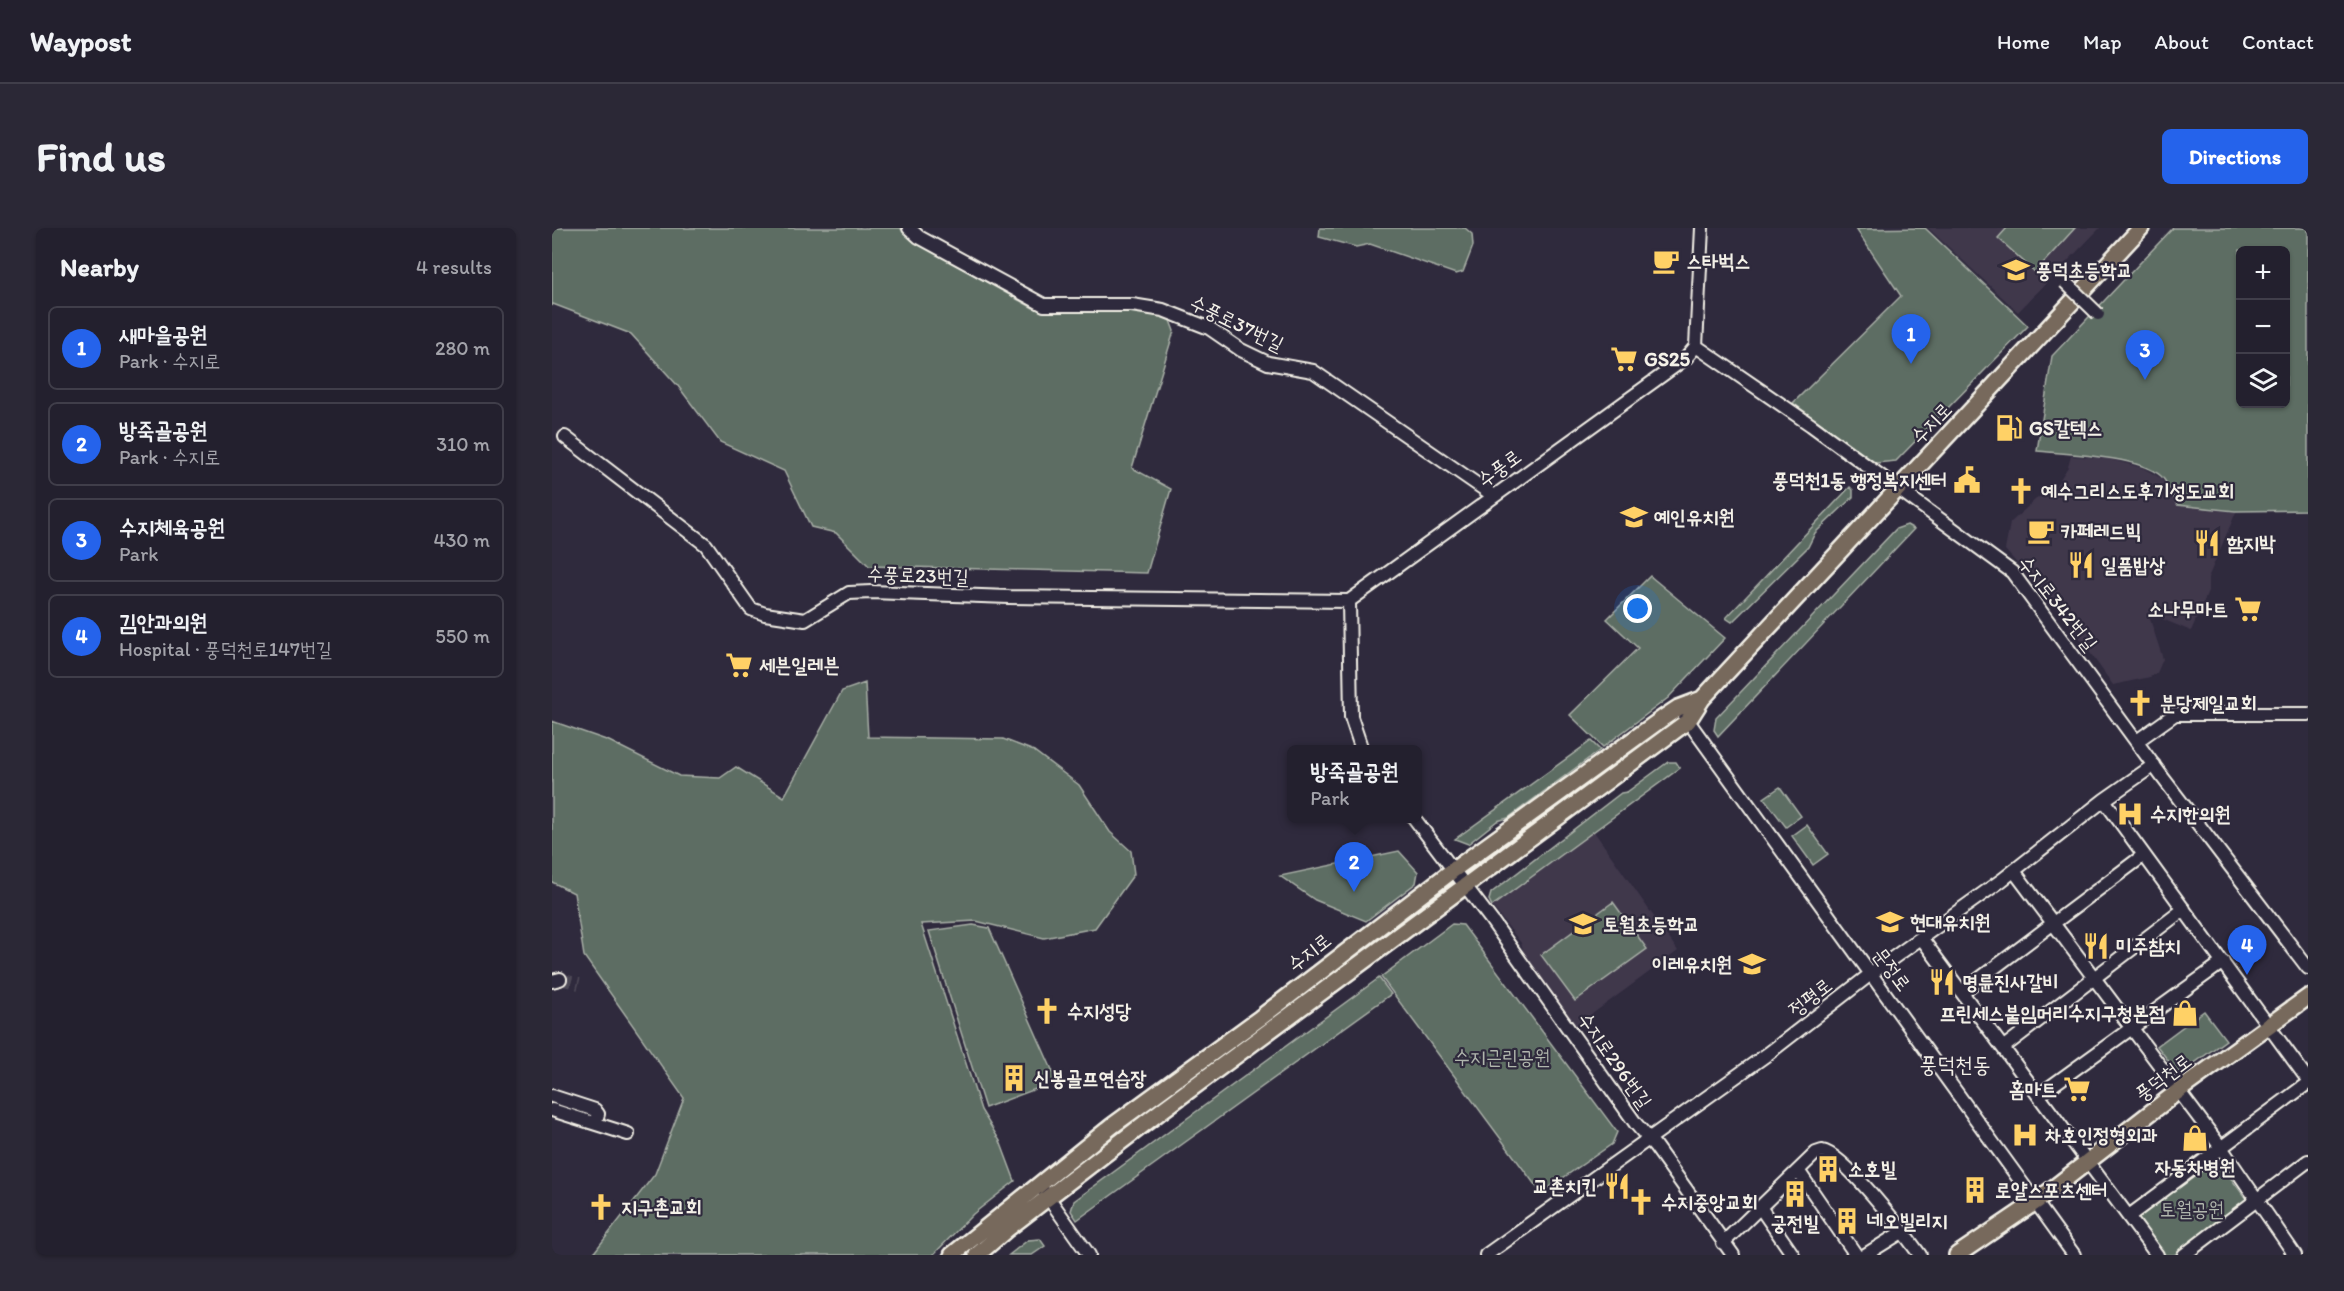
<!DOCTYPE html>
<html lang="en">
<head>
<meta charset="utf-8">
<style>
  body { margin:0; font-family:Itim,"Poor Story",sans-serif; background:#2b2836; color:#f1f3f6 }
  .controls { position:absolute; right:18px; top:18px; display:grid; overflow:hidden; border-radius:9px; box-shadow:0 2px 4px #0004 }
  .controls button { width:54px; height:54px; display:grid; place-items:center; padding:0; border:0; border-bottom:2px solid #403e4a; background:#23202e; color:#f1f3f6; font:30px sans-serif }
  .you { position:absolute; left:1086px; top:381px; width:21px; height:21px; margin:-15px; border:4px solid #fff; border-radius:50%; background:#1a73e8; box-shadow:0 0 0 9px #1a73e833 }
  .badge { display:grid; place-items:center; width:39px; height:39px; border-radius:50%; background:#2563eb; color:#fff; font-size:20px; font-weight:700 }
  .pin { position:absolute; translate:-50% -50px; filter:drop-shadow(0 2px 3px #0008) }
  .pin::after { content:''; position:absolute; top:32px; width:21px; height:18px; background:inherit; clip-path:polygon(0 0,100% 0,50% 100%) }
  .popup { position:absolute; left:735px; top:517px; width:135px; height:78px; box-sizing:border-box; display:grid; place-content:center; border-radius:9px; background:#23202e; filter:drop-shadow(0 2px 4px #0005); font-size:20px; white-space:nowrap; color:#a3a3aa }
  .popup b { font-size:22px; color:#f1f3f6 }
  .popup::after { content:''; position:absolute; left:50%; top:100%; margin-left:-12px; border:12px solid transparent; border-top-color:#23202e }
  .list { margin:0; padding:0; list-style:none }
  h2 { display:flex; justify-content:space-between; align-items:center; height:78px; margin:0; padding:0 24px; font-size:26px }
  h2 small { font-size:20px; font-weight:400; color:#a3a3aa }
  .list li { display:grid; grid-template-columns:39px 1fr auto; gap:18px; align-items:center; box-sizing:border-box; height:84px; margin:0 12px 12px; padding:0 12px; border:2px solid #403e4a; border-radius:9px }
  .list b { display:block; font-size:22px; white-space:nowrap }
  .list p { margin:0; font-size:20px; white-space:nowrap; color:#a3a3aa }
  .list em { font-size:20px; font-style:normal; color:#a3a3aa }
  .icon { flex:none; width:33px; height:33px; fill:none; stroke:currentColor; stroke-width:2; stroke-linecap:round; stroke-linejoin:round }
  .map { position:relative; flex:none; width:1756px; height:1027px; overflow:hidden; border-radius:9px }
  header { display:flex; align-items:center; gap:36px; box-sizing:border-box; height:84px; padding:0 30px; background:#23202e; border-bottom:2px solid #403e4a }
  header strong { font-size:28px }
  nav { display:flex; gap:33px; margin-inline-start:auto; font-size:21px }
  .intro { display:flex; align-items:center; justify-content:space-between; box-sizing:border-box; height:144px; padding:0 36px }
  h1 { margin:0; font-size:42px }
  .button { padding:15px 27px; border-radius:9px; background:#2563eb; color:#fff; font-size:21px; font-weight:700 }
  main { display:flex; gap:36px; padding:0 36px }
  aside { flex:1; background:#23202e; border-radius:9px; box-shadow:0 2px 4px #0004 }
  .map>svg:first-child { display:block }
</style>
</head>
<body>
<header>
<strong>Waypost</strong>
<nav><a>Home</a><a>Map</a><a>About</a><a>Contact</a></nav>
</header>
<div class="intro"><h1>Find us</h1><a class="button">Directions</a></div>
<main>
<aside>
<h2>Nearby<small>4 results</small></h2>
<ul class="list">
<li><span class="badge">1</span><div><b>새마을공원</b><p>Park · 수지로</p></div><em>280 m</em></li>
<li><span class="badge">2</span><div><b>방죽골공원</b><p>Park · 수지로</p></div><em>310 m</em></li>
<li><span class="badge">3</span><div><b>수지체육공원</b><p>Park</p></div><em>430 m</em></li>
<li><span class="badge">4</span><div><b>김안과의원</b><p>Hospital · 풍덕천로147번길</p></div><em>550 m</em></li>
</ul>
</aside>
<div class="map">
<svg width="1756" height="1027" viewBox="0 0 1756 1027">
  <rect width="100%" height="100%" fill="#2f2a3d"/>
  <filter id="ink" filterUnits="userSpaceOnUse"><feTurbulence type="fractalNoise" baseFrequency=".0167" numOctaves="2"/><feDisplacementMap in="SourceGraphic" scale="12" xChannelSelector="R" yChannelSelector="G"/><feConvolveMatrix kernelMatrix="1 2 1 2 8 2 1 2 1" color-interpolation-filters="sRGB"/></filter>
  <g filter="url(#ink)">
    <path fill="#40374c" d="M 1376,0 L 1548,0 L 1466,84 Z
      M 1519,228 L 1557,231 L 1591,240 L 1609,250 L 1625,278 L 1684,284 L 1656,350 L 1656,364 L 1639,403 L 1596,385 L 1611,431 L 1605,445 L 1598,449 L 1561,457 L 1509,384 L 1453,322 L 1458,295 L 1484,271 L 1503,259 L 1516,239 Z
      M 1041,602 L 1126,723 L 1021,800 L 975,735 L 969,715 L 940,678 Z"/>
    <path fill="#5d6d64" stroke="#a8afa6" stroke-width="1.5" fill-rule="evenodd" d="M 0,0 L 348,0 L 363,14 L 481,80 L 585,83 L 617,90 L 622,103 L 580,240 L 619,261 L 595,345 L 317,338 L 284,305 L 259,299 L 232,243 L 168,214 L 126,158 L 79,106 L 1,76 L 0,78 Z
      M 768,0 L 913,0 L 920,6 L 921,18 L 911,44 L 904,46 L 818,16 L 804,19 L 767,9 Z
      M 1373,0 L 1476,98 L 1344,233 L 1324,235 L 1241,175 L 1349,68 L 1304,1 Z
      M 1455,0 L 1523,0 L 1483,44 L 1446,10 Z
      M 1621,0 L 1756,0 L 1756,282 L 1683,283 L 1625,277 C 1621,269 1616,254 1609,248 C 1585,228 1516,226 1485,223 L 1500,128 ZM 1688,22 L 1734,22 L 1734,176 L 1688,176 Z
      M 1298,259 L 1301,262 L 1301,269 L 1263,305 L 1256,319 L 1180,394 L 1174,390 Z
      M 1355,297 L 1362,301 L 1166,508 L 1162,502 L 1164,490 L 1344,301 Z
      M 1098,348 L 1173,410 L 1116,470 L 1051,519 L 1018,487 L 1086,420 L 1055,391 Z
      M 313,455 L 316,509 L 451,511 L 482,523 L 527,557 L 558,604 L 579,623 L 582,646 L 543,700 L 492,710 L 424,693 L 369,696 L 429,882 L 448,913 L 463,953 L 421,986 L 381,1027 L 40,1027 L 103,946 L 132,870 L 32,728 L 22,665 L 0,654 L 0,493 L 57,513 L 127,548 L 168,550 L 184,539 L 232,569 L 290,463 Z
      M 1039,513 L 1048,522 L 956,590 L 945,593 L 916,616 L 903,611 Z
      M 1116,534 L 1124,534 L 1128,540 L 940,678 L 937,672 L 939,665 L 1069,565 L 1075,564 Z
      M 1228,559 L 1249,588 L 1234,599 L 1212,570 Z
      M 1255,597 L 1276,626 L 1261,637 L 1240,608 Z
      M 847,623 L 866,644 L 864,655 L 814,693 L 763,672 L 728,648 Z
      M 1061,674 L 1095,721 L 1023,773 L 989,727 Z
      M 900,696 L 911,697 L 1065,904 L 1060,916 L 989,965 L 829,749 Z
      M 421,697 L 437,700 L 505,853 L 433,880 L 377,703 Z
      M 827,750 L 839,766 L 525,992 L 519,983 L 522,973 Z
      M 1652,783 L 1674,812 L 1630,844 L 1625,844 L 1605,818 Z
      M 1664,930 L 1695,972 L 1622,1027 L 1613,1027 L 1585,990 Z
      M 488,1011 L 493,1018 L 480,1027 L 457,1027 L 476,1012 Z"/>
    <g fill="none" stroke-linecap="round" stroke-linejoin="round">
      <path stroke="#4d4857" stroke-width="12" stroke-dasharray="12 6" stroke-linecap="butt" d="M 8,751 L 27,756"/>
      <defs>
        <path id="minor" d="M 357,0 L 367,9 L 492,77 L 580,77 L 611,82 L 657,100 L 689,122 L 716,135 L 761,143 L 942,268
          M 1144,118 L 1259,197 L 1460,344 L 1611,550 L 1756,740
          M 13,209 L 154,317 L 199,381 L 213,386 L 253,392 L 297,365 L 319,364 L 457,369 L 797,373
          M 797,373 L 1134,130 L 1144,118 L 1150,0
          M 797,373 L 799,489 L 810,522
          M 1131,486 L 1522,1027
          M 1585,513 L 1623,486 L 1756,486
          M 1552,572 L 1756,852
          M 862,590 L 940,693 L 1084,896 L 1103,918 L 1181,1027
          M 1462,643 L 1668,918 L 1743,1027
          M 1370,711 L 1605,1027
          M 0,753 L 8,751
          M 1410,764 L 1592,627
          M 1452,819 L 1632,681
          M 1487,867 L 1671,734
          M 0,868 L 43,882 L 46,886 L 43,895
          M 0,882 L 76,906
          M 1247,944 L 1304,1027
          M 491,962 L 537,1027
          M 1208,979 L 1241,1027
          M 1577,988 L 1756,855
          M 1171,1015 L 1264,925 L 1270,923 C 1292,926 1353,1006 1368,1027
          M 934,1027 L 1217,825 L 1320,745 L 1450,652 L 1552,572 L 1602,537
          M 1313,1027 L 1350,1004
          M 1632,1027 L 1756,933"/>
        <path id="major" d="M 400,1027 L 560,898 L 708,790 L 900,643 L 1111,490 L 1126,480 L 1150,471
          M 425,1027 L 455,1001 L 609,883 L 1136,493 L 1150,471 L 1589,0
          M 1405,1027 L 1485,973 L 1629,861 L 1756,769"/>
      </defs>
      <use href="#minor" stroke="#f4f1e8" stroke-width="16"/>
      <use href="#major" stroke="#f4f1e8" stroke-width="20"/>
      <use href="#minor" stroke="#2f2a3d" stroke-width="12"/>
      <use href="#major" stroke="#77695c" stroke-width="15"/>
      <defs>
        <path id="minor-bridge" d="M 1513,54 L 1546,86"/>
      </defs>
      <use href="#minor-bridge" stroke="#f4f1e8" stroke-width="16" stroke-linecap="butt"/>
      <use href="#minor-bridge" stroke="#2f2a3d" stroke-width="12"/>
    </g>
  </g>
  <defs>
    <symbol id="cafe-bare" viewBox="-9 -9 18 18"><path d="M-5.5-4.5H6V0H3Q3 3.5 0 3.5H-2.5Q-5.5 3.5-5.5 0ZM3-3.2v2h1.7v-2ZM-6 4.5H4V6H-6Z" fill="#ffd166" stroke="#2f2a3d" stroke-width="2.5" paint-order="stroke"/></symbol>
    <symbol id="school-bare" viewBox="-9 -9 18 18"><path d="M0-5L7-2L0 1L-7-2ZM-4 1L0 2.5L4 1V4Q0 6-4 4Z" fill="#ffd166" stroke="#2f2a3d" stroke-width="2.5" paint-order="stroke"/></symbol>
    <symbol id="supermarket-bare" viewBox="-9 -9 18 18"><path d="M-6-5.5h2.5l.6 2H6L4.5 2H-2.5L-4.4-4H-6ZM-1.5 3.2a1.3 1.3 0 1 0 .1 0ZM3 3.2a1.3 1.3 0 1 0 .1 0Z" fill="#ffd166" stroke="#2f2a3d" stroke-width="2.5" paint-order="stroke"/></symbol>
    <symbol id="fuel-bare" viewBox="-9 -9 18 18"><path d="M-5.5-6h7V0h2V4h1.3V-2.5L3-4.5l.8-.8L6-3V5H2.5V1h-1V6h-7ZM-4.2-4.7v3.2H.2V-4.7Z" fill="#ffd166" stroke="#2f2a3d" stroke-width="2.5" paint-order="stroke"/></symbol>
    <symbol id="civic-bare" viewBox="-9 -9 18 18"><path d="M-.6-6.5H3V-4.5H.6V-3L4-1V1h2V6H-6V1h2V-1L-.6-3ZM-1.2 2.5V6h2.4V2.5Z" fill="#ffd166" stroke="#2f2a3d" stroke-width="2.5" paint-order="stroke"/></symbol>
    <symbol id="church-bare" viewBox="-9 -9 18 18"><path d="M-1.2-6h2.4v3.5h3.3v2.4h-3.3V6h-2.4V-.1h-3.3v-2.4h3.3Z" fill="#ffd166" stroke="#2f2a3d" stroke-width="2.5" paint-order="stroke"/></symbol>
    <symbol id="restaurant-bare" viewBox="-9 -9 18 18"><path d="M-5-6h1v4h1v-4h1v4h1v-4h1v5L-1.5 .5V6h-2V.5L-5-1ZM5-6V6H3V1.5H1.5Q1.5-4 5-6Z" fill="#ffd166" stroke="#2f2a3d" stroke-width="2.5" paint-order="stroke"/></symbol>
    <symbol id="hospital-bare" viewBox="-9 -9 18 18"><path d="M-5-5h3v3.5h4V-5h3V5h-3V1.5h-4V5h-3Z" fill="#ffd166" stroke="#2f2a3d" stroke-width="2.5" paint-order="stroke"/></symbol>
    <symbol id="shop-bare" viewBox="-9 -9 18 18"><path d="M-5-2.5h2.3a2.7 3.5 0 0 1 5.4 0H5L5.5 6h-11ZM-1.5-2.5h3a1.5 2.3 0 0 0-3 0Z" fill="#ffd166" stroke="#2f2a3d" stroke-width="2.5" paint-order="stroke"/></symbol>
    <symbol id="building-bare" viewBox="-9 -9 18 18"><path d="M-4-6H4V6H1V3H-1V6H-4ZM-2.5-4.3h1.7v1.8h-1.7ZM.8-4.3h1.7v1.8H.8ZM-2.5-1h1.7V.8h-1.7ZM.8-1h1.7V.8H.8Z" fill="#ffd166" stroke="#2f2a3d" stroke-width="2.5" paint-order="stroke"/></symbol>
  </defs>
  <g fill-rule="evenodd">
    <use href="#cafe-bare" x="1095" y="14" width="38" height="38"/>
    <use href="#school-bare" x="1445" y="23" width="38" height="38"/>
    <use href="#supermarket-bare" x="1053" y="112" width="38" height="38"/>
    <use href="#fuel-bare" x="1438" y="181" width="38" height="38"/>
    <use href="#civic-bare" x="1396" y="233" width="38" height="38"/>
    <use href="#church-bare" x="1450" y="244" width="38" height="38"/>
    <use href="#school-bare" x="1063" y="270" width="38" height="38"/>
    <use href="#cafe-bare" x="1470" y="284" width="38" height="38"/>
    <use href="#restaurant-bare" x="1636" y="296" width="38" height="38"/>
    <use href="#restaurant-bare" x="1510" y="318" width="38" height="38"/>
    <use href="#supermarket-bare" x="1677" y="362" width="38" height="38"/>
    <use href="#supermarket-bare" x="168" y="418" width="38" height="38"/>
    <use href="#church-bare" x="1569" y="456" width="38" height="38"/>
    <use href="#hospital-bare" x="1559" y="567" width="38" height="38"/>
    <use href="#school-bare" x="1319" y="675" width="38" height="38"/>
    <use href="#school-bare" x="1012" y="677" width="38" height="38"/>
    <use href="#restaurant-bare" x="1525" y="699" width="38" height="38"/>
    <use href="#school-bare" x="1181" y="717" width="38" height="38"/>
    <use href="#restaurant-bare" x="1371" y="735" width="38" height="38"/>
    <use href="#church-bare" x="476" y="764" width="38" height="38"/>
    <use href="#shop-bare" x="1614" y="766" width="38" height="38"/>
    <use href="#building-bare" x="443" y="831" width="38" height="38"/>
    <use href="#supermarket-bare" x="1506" y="842" width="38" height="38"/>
    <use href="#hospital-bare" x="1454" y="888" width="38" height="38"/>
    <use href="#shop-bare" x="1624" y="891" width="38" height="38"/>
    <use href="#building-bare" x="1257" y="922" width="38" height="38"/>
    <use href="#restaurant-bare" x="1046" y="939" width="38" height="38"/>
    <use href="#building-bare" x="1404" y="943" width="38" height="38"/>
    <use href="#building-bare" x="1224" y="947" width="38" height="38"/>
    <use href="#church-bare" x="1070" y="955" width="38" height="38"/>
    <use href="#church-bare" x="30" y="960" width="38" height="38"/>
    <use href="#building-bare" x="1276" y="974" width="38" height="38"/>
  </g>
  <g text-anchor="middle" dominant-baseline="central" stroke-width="4.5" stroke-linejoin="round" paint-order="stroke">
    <g font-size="20" font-weight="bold" fill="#f4f1e8" stroke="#2f2a3d" text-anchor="start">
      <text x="1134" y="33">스타벅스</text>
      <text x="1484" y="42">풍덕초등학교</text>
      <text x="1092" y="131">GS25</text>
      <text x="1477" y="200">GS칼텍스</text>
      <text x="1395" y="252" text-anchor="end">풍덕천1동 행정복지센터</text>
      <text x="1489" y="263">예수그리스도후기성도교회</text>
      <text x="1102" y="289">예인유치원</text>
      <text x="1509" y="303">카페레드빅</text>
      <text x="1675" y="315">함지박</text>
      <text x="1549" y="337">일품밥상</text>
      <text x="1676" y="381" text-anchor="end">소나무마트</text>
      <text x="207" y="437">세븐일레븐</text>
      <text x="1608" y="475">분당제일교회</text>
      <text x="1598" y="586">수지한의원</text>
      <text x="1358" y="694">현대유치원</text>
      <text x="1051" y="696">토월초등학교</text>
      <text x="1564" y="718">미주참치</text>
      <text x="1180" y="736" text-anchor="end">이레유치원</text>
      <text x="1410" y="754">명륜진사갈비</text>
      <text x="515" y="783">수지성당</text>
      <text x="1613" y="785" text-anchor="end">프린세스붙임머리수지구청본점</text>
      <text x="482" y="850">신봉골프연습장</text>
      <text x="1505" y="861" text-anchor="end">홈마트</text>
      <text x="1493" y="907">차호인정형외과</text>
      <text x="1643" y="939" text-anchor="middle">자동차병원</text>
      <text x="1296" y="941">소호빌</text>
      <text x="1045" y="958" text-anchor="end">교촌치킨</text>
      <text x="1443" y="962">로얄스포츠센터</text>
      <text x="1109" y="974">수지중앙교회</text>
      <text x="69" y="979">지구촌교회</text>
      <text x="1315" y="993">네오빌리지</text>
      <text x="1243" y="995" text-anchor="middle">궁전빌</text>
    </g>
    <g font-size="20" fill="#f4f1e8" stroke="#2f2a3d">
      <text transform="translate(685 95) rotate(26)">수풍로37번길</text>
      <text transform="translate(1379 195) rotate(-46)">수지로</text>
      <text transform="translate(947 240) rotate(-37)">수풍로</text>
      <text transform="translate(366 347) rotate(2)">수풍로23번길</text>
      <text transform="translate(1506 375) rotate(52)">수지로342번길</text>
      <text transform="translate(757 724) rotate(-38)">수지로</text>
      <text transform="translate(1340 741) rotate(53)">문정로</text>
      <text transform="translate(1258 769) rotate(-38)">정평로</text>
      <text transform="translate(1063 832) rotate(55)">수지로296번길</text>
      <text transform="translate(1611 849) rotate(-37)">풍덕천로</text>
    </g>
    <g font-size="20" fill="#b0b6ad" stroke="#2f2a3d">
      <text x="950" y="829">수지근린공원</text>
      <text x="1640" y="981">토월공원</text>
    </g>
    <g font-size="22" fill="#f4f1e8" stroke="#2f2a3d">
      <text x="1403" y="836">풍덕천동</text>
    </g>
  </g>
</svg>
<div class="controls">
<button>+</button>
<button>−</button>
<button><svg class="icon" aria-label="layers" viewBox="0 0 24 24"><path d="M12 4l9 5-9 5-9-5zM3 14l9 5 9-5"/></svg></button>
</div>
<div class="you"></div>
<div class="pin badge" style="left:1359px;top:136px">1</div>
<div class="pin badge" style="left:802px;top:664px">2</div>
<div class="popup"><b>방죽골공원</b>Park</div>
<div class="pin badge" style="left:1593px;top:152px">3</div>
<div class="pin badge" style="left:1695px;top:747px">4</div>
</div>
</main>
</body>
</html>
